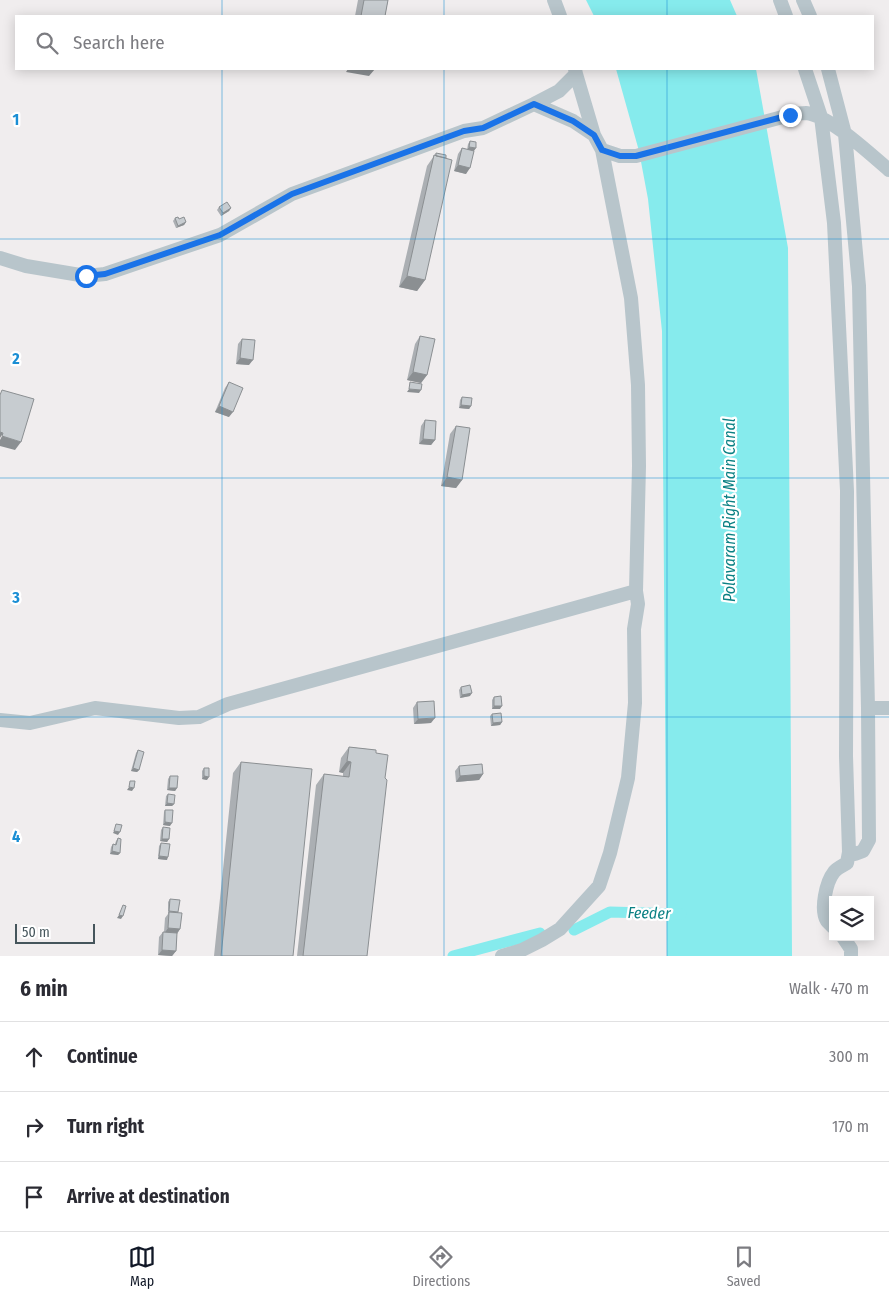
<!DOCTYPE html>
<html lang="en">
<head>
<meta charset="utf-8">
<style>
  body { margin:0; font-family:"Fira Sans Condensed",sans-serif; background:#f2f2f3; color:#2b2b33 }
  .controls { position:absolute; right:15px; bottom:15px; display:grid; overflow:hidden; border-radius:0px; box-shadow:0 2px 12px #0003 }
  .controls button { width:45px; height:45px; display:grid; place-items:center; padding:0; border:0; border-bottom:1px solid #e1e1e2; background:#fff; color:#2b2b33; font:25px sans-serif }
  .scale { position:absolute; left:15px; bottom:12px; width:80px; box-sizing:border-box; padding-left:5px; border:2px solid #45555b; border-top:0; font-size:14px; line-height:18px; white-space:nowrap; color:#45555b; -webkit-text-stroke:4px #fff; paint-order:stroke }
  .stop { position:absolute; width:15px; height:15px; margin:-11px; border:4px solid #1a73e8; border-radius:50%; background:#fff }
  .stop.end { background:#1a73e8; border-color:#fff; box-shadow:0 1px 5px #0008 }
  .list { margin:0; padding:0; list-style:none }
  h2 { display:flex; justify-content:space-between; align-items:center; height:65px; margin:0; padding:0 20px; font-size:21px }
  h2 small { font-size:16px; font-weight:400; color:#7c7c81 }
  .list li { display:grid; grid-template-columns:32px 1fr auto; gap:15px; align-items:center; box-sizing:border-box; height:70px; padding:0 20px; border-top:1px solid #e1e1e2 }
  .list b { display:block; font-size:19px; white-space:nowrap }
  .list em { font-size:16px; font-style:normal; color:#7c7c81 }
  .icon { flex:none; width:28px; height:28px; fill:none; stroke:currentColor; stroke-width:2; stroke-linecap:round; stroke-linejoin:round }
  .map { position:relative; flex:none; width:889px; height:956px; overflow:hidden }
  .search { position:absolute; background:#fff; box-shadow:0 2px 12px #0003; left:15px; right:15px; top:15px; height:55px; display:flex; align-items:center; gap:12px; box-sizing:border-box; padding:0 18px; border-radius:0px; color:#7c7c81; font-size:19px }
  .sheet { height:275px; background:#fff }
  nav { display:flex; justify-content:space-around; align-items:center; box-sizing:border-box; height:70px; border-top:1px solid #e1e1e2; background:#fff; font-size:14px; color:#7c7c81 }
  nav a { display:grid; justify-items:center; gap:2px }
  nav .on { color:#111827 }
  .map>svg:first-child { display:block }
</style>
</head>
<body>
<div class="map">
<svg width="889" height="956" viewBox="0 0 889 956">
  <rect width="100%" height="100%" fill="#f0edee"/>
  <path fill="#86ebed" d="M 586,0 L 730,0 L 737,16 L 594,16 Z
    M 616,69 L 756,69 L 788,248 L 792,956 L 667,956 L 662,331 L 648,199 L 639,151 Z"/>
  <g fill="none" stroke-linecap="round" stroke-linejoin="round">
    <path stroke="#86ebed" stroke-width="11" d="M 574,930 L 610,912 L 681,914
      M 453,956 L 540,933"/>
    <path stroke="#b8c5cb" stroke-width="14" d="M 554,0 L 560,16
      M 780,0 L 786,16
      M 803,0 L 810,16
      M 805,69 L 821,117 L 834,223 L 847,491 L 846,756 L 849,852 L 847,863 C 842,866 837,868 834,872 C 826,882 820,910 827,921 C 829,923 831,925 833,927
      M 828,69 L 845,134 L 859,286 L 868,708 L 869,840 L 863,851 L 855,854 L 849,852
      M 576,74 L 594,135
      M 602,150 L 620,156 L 636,156 L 790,115 C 795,114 801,113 806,113 C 829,115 871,155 889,170
      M 0,258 L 26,266 L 86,276 L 105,274 L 220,235 L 292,194 L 464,131 L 483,128 L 534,104 L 559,91 L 576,74 L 575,69
      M 868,708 L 889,708
      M 0,720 L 30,723 L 95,708 L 179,718 L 199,717 L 228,704 L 636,591
      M 843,937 L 851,949 L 851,956
      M 502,956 L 522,950 L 542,940 L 560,929 L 599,886 L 610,853 L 628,778 L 635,703 L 634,629 L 638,604 L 636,591 L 639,466 L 638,385 L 631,298 L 602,150 L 594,135 L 573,121 L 534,104"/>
  </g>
  <path fill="#abafb3" d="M 358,0 L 388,0 L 385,16 L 355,16 Z
    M 470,141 L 474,151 L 470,150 L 466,174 L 454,171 L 458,154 L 462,148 L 467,150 L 468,144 Z
    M 436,153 L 425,280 L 417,291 L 399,287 L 427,166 Z
    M 219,207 L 231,208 L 229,211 L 221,216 L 217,210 Z
    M 175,218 L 186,222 L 184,225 L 176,228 L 173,221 Z
    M 420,336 L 427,375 L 421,383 L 407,380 L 415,344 Z
    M 242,339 L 249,365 L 236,364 L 238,344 Z
    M 229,382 L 229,417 L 215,412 L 225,388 Z
    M 462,397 L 471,406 L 469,409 L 459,408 L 460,400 Z
    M 425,420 L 435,440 L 431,445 L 419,444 L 421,426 Z
    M 456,426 L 462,480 L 456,488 L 441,486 L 450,434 Z
    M 461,687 L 470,696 L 460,698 L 459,690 Z
    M 494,697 L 500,709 L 492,709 L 492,700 Z
    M 417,702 L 431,723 L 414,724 L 413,708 Z
    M 492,714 L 502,722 L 500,725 L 491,726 L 490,716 Z
    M 349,747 L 376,750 L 367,956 L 297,956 L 316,785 L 324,774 L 343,777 L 343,773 L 339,772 L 341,758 Z
    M 138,750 L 139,770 L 137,772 L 131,771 L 136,753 Z
    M 241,762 L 293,956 L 214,956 L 233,773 Z
    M 459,766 L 483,774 L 479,780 L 456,782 L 455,771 Z
    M 204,768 L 207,780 L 202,779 L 202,771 Z
    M 170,776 L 177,788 L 175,791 L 167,790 L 168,779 Z
    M 168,794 L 174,804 L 172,806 L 165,806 L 166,796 Z
    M 165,810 L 170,826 L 163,825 L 164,812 Z
    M 163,827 L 169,839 L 167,842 L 160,841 L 161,830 Z
    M 118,838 L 120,845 L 120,853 L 118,855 L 110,854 L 111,847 L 113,844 L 115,844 L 116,841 Z
    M 161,843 L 167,860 L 158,859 L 159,846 Z
    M 170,899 L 178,912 L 180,929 L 177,934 L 176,951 L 172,956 L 158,955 L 159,937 L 163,932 L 164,932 L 165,918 L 168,914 L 168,902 Z"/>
  <path fill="#8b8f92" d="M 348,69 L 375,69 L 369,76 L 346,72 Z
    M 469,147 L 476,148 L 474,151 L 467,150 Z
    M 458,165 L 470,168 L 466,174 L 454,171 Z
    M 231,208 L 229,211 L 221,216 L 223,213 Z
    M 186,222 L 184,225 L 176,228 L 178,226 Z
    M 407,276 L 425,280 L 417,291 L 399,287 Z
    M 240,358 L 253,360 L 249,365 L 236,364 Z
    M 413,372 L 427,375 L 421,383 L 407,380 Z
    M 409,389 L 421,390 L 419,393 L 407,392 Z
    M 461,405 L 471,406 L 469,409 L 459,408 Z
    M 219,406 L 233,412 L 229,417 L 215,412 Z
    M 0,432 L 3,433 L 0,438 Z
    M 2,436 L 21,442 L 15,450 L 0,446 L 0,440 Z
    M 423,439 L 435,440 L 431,445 L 419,444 Z
    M 447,477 L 462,480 L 456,488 L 441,486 Z
    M 472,693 L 470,696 L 460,698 L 462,695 Z
    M 494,706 L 502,706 L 500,709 L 492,709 Z
    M 435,718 L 431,723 L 414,724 L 418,719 Z
    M 502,722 L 500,725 L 491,726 L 493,723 Z
    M 347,761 L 351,762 L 343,773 L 339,772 Z
    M 133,768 L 139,770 L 137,772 L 131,771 Z
    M 483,774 L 479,780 L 456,782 L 460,776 Z
    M 204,776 L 209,777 L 207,780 L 202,779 Z
    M 129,787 L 134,788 L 132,791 L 127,790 Z
    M 169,788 L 177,788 L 175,791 L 167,790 Z
    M 167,803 L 174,804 L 172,806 L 165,806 Z
    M 165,822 L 172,823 L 170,826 L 163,825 Z
    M 114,831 L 120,832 L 118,835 L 113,833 Z
    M 162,839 L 169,839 L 167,842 L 160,841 Z
    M 112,851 L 120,853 L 118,855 L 110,854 Z
    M 159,856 L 168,857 L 167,860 L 158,859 Z
    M 119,915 L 123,916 L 121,919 L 117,918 Z
    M 168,928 L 180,929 L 176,935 L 164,934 Z
    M 162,950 L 176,951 L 172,956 L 158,955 Z"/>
  <path fill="#c7ccd0" stroke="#8b8f92" d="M 364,0 L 388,0 L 385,16 L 361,16 Z
    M 470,141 L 476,142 L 476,148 L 469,147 Z
    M 462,148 L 474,151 L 470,168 L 458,165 Z
    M 436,153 L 446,155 L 446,158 L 436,156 Z
    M 434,155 L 452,160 L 425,280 L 407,276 Z
    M 227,202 L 231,208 L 223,213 L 219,207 Z
    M 178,217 L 179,219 L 184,217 L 186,222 L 178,226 L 175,218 Z
    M 420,336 L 435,339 L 427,375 L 413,372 Z
    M 242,339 L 255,340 L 253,360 L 240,358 Z
    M 229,382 L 243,388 L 233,412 L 219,406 Z
    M 410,382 L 422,384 L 421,390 L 409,389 Z
    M 2,390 L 34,399 L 21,442 L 2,436 L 3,433 L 0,432 L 0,395 Z
    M 462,397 L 472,398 L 471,406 L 461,405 Z
    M 425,420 L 436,421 L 435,440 L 423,439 Z
    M 456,426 L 470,428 L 462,480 L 447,477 Z
    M 470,685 L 472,693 L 462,695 L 461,687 Z
    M 501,696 L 502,706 L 494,706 L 494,697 Z
    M 434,701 L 435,718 L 418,719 L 417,702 Z
    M 501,713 L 502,722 L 493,723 L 492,714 Z
    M 349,747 L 376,750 L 376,753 L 388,755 L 385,778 L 387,780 L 367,956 L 303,956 L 324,774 L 349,777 L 351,762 L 347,761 Z
    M 138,750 L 144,752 L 139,770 L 133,768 Z
    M 241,762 L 312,769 L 293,956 L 221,956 Z
    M 482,764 L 483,774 L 460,776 L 459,766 Z
    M 204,768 L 209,768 L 209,777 L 204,776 Z
    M 170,776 L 178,776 L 177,788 L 169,788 Z
    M 130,781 L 135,781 L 134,788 L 129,787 Z
    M 168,794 L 175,795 L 174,804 L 167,803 Z
    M 165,810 L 173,810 L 172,823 L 165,822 Z
    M 116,824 L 122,825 L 120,832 L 114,831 Z
    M 163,827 L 170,828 L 169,839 L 162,839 Z
    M 118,838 L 121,839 L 120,853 L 112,851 L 113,844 L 116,845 Z
    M 161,843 L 170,844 L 168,857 L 159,856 Z
    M 170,899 L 180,900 L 178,912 L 169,911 Z
    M 123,905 L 126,906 L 123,916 L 119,915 Z
    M 169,912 L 182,913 L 180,929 L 168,928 Z
    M 163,932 L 177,933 L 176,951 L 162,950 Z"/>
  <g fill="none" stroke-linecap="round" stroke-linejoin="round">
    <path stroke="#1a73e8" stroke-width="6" d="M 86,276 L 105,274 L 220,235 L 292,194 L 464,131 L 483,128 L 534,104 L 573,121 L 594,135 L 602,150 L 620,156 L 636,156 L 790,115"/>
  </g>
  <path fill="none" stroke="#1a8ed4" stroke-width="1" stroke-opacity="0.55" d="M 222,0 L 222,16M 444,0 L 444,16M 667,0 L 667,16M 222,69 L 222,956M 444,69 L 444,956M 667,69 L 667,956M 0,239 L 889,239M 0,478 L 889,478M 0,717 L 889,717"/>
  <g text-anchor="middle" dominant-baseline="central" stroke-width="4.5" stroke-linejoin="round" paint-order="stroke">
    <g font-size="16" font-style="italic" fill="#0b8184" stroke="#fff">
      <text transform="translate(729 510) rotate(-90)">Polavaram Right Main Canal</text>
      <text transform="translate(649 913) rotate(1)">Feeder</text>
    </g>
  </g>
  <g font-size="16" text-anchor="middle" font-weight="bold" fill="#1a8ed4" stroke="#fff" stroke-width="4.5" stroke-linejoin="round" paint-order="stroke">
    <text x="16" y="125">1</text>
    <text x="16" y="364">2</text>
    <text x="16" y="603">3</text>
    <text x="16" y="842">4</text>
  </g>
</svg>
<div class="controls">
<button><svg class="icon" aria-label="layers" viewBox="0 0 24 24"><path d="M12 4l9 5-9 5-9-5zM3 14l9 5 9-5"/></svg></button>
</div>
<div class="scale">50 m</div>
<div class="stop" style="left:86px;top:276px"></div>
<div class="stop end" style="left:790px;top:115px"></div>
<div class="search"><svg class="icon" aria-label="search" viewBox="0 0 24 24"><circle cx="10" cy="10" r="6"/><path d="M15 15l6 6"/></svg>Search here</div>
</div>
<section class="sheet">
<h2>6 min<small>Walk · 470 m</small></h2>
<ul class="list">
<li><svg class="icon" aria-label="ahead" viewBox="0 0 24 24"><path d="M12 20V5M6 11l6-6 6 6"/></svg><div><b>Continue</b></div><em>300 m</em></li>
<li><svg class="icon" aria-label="right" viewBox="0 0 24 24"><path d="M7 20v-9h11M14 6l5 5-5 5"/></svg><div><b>Turn right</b></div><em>170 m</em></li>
<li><svg class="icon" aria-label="arrive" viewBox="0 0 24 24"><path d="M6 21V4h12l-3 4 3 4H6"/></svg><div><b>Arrive at destination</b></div></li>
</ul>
</section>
<nav>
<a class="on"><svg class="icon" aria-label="map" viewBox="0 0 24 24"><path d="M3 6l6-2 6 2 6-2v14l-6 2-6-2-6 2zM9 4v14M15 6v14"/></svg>Map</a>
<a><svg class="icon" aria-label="directions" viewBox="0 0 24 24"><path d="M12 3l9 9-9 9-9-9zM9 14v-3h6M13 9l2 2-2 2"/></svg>Directions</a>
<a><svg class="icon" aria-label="saved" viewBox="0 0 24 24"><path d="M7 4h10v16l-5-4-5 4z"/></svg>Saved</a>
</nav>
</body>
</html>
